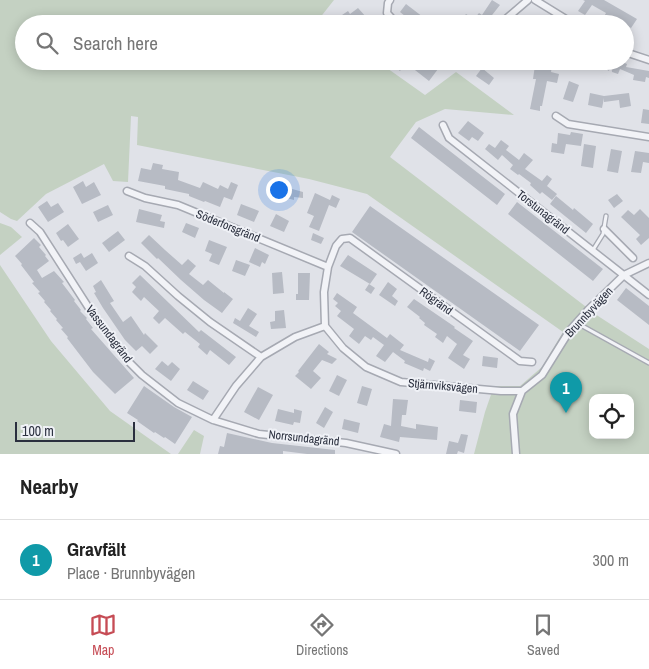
<!DOCTYPE html>
<html lang="en">
<head>
<meta charset="utf-8">
<style>
  body { margin:0; font-family:"Archivo Narrow",sans-serif; background:#f6f6f6; color:#222 }
  .controls { position:absolute; right:15px; bottom:15px; display:grid; overflow:hidden; border-radius:10px; box-shadow:0 2px 12px #0003 }
  .controls button { width:45px; height:45px; display:grid; place-items:center; padding:0; border:0; border-bottom:1px solid #e0e0e0; background:#fff; color:#222; font:25px sans-serif }
  .scale { position:absolute; left:15px; bottom:12px; width:120px; box-sizing:border-box; padding-left:5px; border:2px solid #2a2f3e; border-top:0; font-size:14px; line-height:18px; white-space:nowrap; color:#2a2f3e; -webkit-text-stroke:4px #eff1f6; paint-order:stroke }
  .you { position:absolute; left:278px; top:189px; width:18px; height:18px; margin:-12px; border:4px solid #fff; border-radius:50%; background:#1a73e8; box-shadow:0 0 0 8px #1a73e833 }
  .badge { display:grid; place-items:center; width:32px; height:32px; border-radius:50%; background:#c64c55; color:#fff; font-size:16px; font-weight:700 }
  .pin { position:absolute; translate:-50% -41px; filter:drop-shadow(0 1px 2px #0008) }
  .pin::after { content:''; position:absolute; top:26px; width:18px; height:15px; background:inherit; clip-path:polygon(0 0,100% 0,50% 100%) }
  .list { margin:0; padding:0; list-style:none }
  h2 { display:flex; justify-content:space-between; align-items:center; height:65px; margin:0; padding:0 20px; font-size:21px }
  h2 small { font-size:16px; font-weight:400; color:#767676 }
  .list li { display:grid; grid-template-columns:32px 1fr auto; gap:15px; align-items:center; box-sizing:border-box; height:80px; padding:0 20px; border-top:1px solid #e0e0e0 }
  .list b { display:block; font-size:19px; white-space:nowrap }
  .list p { margin:0; font-size:16px; white-space:nowrap; color:#767676 }
  .list em { font-size:16px; font-style:normal; color:#767676 }
  .icon { flex:none; width:28px; height:28px; fill:none; stroke:currentColor; stroke-width:2; stroke-linecap:round; stroke-linejoin:round }
  .map { position:relative; flex:none; width:649px; height:454px; overflow:hidden }
  .search { position:absolute; background:#fff; box-shadow:0 2px 12px #0003; left:15px; right:15px; top:15px; height:55px; display:flex; align-items:center; gap:12px; box-sizing:border-box; padding:0 18px; border-radius:28px; color:#767676; font-size:19px }
  .sheet { height:145px; background:#fff }
  nav { display:flex; justify-content:space-around; align-items:center; box-sizing:border-box; height:70px; border-top:1px solid #e0e0e0; background:#fff; font-size:14px; color:#767676 }
  nav a { display:grid; justify-items:center; gap:2px }
  nav .on { color:#c64c55 }
  .map>svg:first-child { display:block }
</style>
</head>
<body>
<div class="map">
<svg width="649" height="454" viewBox="0 0 649 454">
  <rect width="100%" height="100%" fill="#e0e2e8"/>
  <path fill="#c4d1c2" fill-rule="evenodd" d="M 0,0 L 334,0 L 319,19 L 325,24 L 24,24 L 24,61 L 377,61 L 425,95 L 456,72 L 514,115 L 445,109 L 416,122 L 390,157 L 598,316 L 649,349 L 649,454 L 474,454 L 485,412 L 494,386 L 520,386 L 542,367 L 563,332 L 367,194 L 309,179 L 137,145 L 138,117 L 131,116 L 128,182 L 113,181 L 104,164 L 46,194 L 17,221 L 11,219 L 0,212 ZM 593,398 L 630,398 L 630,435 L 593,435 Z
    M 0,223 L 11,227 L 22,237 L 0,255 Z
    M 0,265 L 51,341 L 110,411 L 171,454 L 0,454 Z
    M 194,430 L 204,436 L 200,454 L 178,454 Z"/>
  <path fill="#b7bbc4" d="M 492,0 L 500,5 L 485,24 L 458,24 L 466,14 L 474,19 L 479,13 L 482,15 Z
    M 583,0 L 604,0 L 637,19 L 631,28 L 613,18 L 610,24 L 600,24 L 606,13 L 592,5 L 585,15 L 578,11 L 585,1 Z
    M 406,4 L 423,17 L 417,24 L 415,24 L 400,12 Z
    M 358,8 L 367,18 L 359,24 L 344,24 L 339,17 L 348,11 L 350,14 Z
    M 388,61 L 428,61 L 438,69 L 429,81 L 406,63 L 400,71 Z
    M 468,61 L 484,61 L 479,69 Z
    M 539,61 L 553,61 L 551,72 L 559,74 L 557,83 L 547,81 L 542,106 L 540,106 L 540,111 L 530,109 L 536,79 L 533,79 L 535,65 L 539,66 Z
    M 593,61 L 620,61 L 627,64 L 626,67 L 649,71 L 649,78 L 646,77 L 645,82 L 633,80 L 634,75 L 620,69 L 618,74 L 612,72 L 611,63 L 609,71 Z
    M 482,68 L 494,78 L 489,85 L 476,76 Z
    M 569,81 L 579,85 L 573,102 L 563,99 Z
    M 590,93 L 604,96 L 629,93 L 631,106 L 620,108 L 619,100 L 604,102 L 604,98 L 602,108 L 588,105 Z
    M 643,109 L 649,110 L 649,124 L 641,123 Z
    M 468,121 L 484,133 L 478,141 L 472,137 L 469,141 L 458,133 Z
    M 419,127 L 505,194 L 497,205 L 411,138 Z
    M 571,132 L 583,134 L 581,146 L 566,144 L 564,154 L 551,152 L 552,143 L 557,144 L 558,133 L 570,135 Z
    M 501,140 L 509,146 L 506,150 L 519,160 L 524,153 L 533,160 L 525,169 L 542,181 L 547,175 L 552,179 L 547,186 L 557,194 L 552,200 L 542,192 L 540,194 L 530,185 L 531,183 L 519,174 L 518,175 L 510,169 L 513,165 L 502,155 L 498,160 L 485,149 L 489,144 L 495,148 Z
    M 584,144 L 596,146 L 593,168 L 581,166 Z
    M 611,149 L 622,151 L 618,173 L 607,171 Z
    M 635,151 L 649,153 L 649,163 L 643,162 L 641,173 L 631,172 Z
    M 153,163 L 163,165 L 162,169 L 179,172 L 178,180 L 200,188 L 203,182 L 218,189 L 220,185 L 228,189 L 231,182 L 238,185 L 232,200 L 224,197 L 220,207 L 205,201 L 204,202 L 189,196 L 189,194 L 165,189 L 165,186 L 138,181 L 141,168 L 151,170 Z
    M 83,181 L 86,187 L 94,182 L 101,195 L 82,204 L 73,187 Z
    M 278,185 L 303,192 L 303,198 L 294,197 L 294,200 L 275,195 Z
    M 315,193 L 330,200 L 332,195 L 340,199 L 336,208 L 329,205 L 319,231 L 309,227 L 314,216 L 307,213 Z
    M 617,194 L 623,201 L 614,208 L 608,200 Z
    M 556,196 L 573,210 L 574,208 L 593,224 L 586,233 L 550,204 Z
    M 47,201 L 51,207 L 58,203 L 64,212 L 48,222 L 38,207 Z
    M 517,202 L 603,269 L 593,281 L 508,214 Z
    M 241,204 L 259,211 L 254,222 L 237,215 Z
    M 108,205 L 113,215 L 98,222 L 93,212 Z
    M 370,206 L 539,325 L 520,351 L 352,232 Z
    M 139,209 L 162,215 L 160,221 L 165,222 L 164,228 L 136,222 Z
    M 640,209 L 649,218 L 649,238 L 641,245 L 636,239 L 640,235 L 621,217 L 628,210 L 634,215 Z
    M 276,214 L 289,221 L 284,232 L 270,226 Z
    M 186,223 L 199,228 L 195,238 L 182,232 Z
    M 68,224 L 79,239 L 68,247 L 63,240 L 61,241 L 56,233 Z
    M 118,231 L 125,240 L 109,252 L 102,243 Z
    M 313,233 L 324,238 L 321,244 L 311,240 Z
    M 149,235 L 165,250 L 182,265 L 188,259 L 196,266 L 189,274 L 203,285 L 208,280 L 224,293 L 224,292 L 233,299 L 222,313 L 204,300 L 181,280 L 158,258 L 157,259 L 141,243 Z
    M 34,238 L 41,245 L 39,247 L 46,255 L 45,256 L 49,261 L 37,270 L 42,278 L 54,271 L 64,282 L 62,283 L 75,300 L 74,301 L 81,310 L 80,311 L 87,318 L 86,319 L 93,328 L 91,329 L 134,378 L 115,394 L 93,372 L 67,338 L 68,337 L 61,329 L 63,328 L 56,320 L 57,319 L 50,311 L 51,310 L 44,302 L 45,301 L 38,293 L 40,292 L 32,283 L 34,282 L 21,265 L 22,264 L 15,256 Z
    M 209,240 L 227,247 L 219,265 L 209,261 L 212,254 L 205,251 Z
    M 255,248 L 269,255 L 265,264 L 262,262 L 260,267 L 249,262 Z
    M 81,253 L 84,258 L 92,253 L 98,263 L 86,271 L 80,262 L 76,264 L 73,258 Z
    M 348,255 L 377,274 L 370,284 L 340,266 Z
    M 236,260 L 250,265 L 245,276 L 232,271 Z
    M 282,272 L 284,293 L 273,294 L 272,273 Z
    M 298,273 L 310,273 L 309,300 L 296,300 L 296,294 L 298,294 Z
    M 140,275 L 199,332 L 201,330 L 236,357 L 229,365 L 210,350 L 207,355 L 198,347 L 200,344 L 185,332 L 183,334 L 165,318 L 159,324 L 153,318 L 159,311 L 144,297 L 141,301 L 132,292 L 136,287 L 132,283 Z
    M 101,280 L 114,301 L 110,303 L 123,322 L 131,316 L 144,335 L 145,333 L 158,346 L 150,354 L 142,346 L 136,351 L 125,340 L 103,308 L 94,293 L 96,292 L 93,286 Z
    M 388,282 L 397,289 L 392,296 L 398,301 L 395,306 L 379,295 Z
    M 369,284 L 375,288 L 371,294 L 365,290 Z
    M 626,288 L 649,306 L 649,325 L 617,300 Z
    M 337,293 L 357,307 L 353,313 L 387,338 L 390,334 L 404,345 L 400,350 L 428,362 L 429,358 L 435,361 L 430,371 L 424,368 L 423,371 L 404,363 L 405,361 L 393,352 L 385,362 L 376,356 L 384,345 L 373,337 L 371,340 L 365,336 L 359,344 L 349,336 L 354,329 L 337,316 L 341,311 L 335,306 L 338,303 L 333,299 Z
    M 414,299 L 455,327 L 454,328 L 473,341 L 463,355 L 470,359 L 464,369 L 448,358 L 457,344 L 447,336 L 443,343 L 435,337 L 437,334 L 424,325 L 425,323 L 419,318 L 420,317 L 407,307 Z
    M 248,308 L 257,314 L 249,326 L 259,332 L 256,337 L 233,323 L 235,318 L 240,321 Z
    M 284,310 L 286,328 L 271,329 L 270,322 L 275,321 L 275,311 Z
    M 319,344 L 329,352 L 327,354 L 337,359 L 332,364 L 322,360 L 313,371 L 321,378 L 311,389 L 295,376 L 299,372 L 298,371 Z
    M 483,356 L 498,358 L 497,368 L 482,366 Z
    M 162,361 L 168,366 L 172,362 L 180,369 L 171,381 L 155,369 Z
    M 337,375 L 347,380 L 339,396 L 329,391 Z
    M 193,381 L 209,391 L 203,400 L 187,390 Z
    M 144,386 L 174,407 L 192,417 L 175,444 L 165,437 L 164,438 L 155,432 L 154,433 L 137,421 L 138,420 L 127,413 Z
    M 362,386 L 372,389 L 367,406 L 357,403 Z
    M 258,387 L 273,395 L 259,420 L 244,412 Z
    M 393,399 L 408,400 L 406,415 L 402,415 L 401,426 L 416,429 L 416,424 L 438,427 L 437,440 L 400,437 L 399,442 L 380,437 L 384,424 L 391,426 Z
    M 460,400 L 477,402 L 476,413 L 459,411 Z
    M 325,407 L 333,412 L 324,428 L 316,423 Z
    M 278,409 L 294,413 L 294,409 L 302,411 L 300,423 L 294,422 L 293,425 L 275,421 Z
    M 344,419 L 360,423 L 358,433 L 342,429 Z
    M 227,433 L 272,443 L 335,450 L 335,454 L 307,454 L 283,451 L 283,454 L 218,454 L 220,446 L 224,447 Z
    M 461,434 L 468,435 L 464,453 L 458,451 L 457,454 L 446,454 L 449,441 L 458,443 Z"/>
  <g fill="none" stroke-linecap="round" stroke-linejoin="round">
    <defs>
      <path id="lane" d="M 593,250 L 603,234 L 606,216
        M 577,323 L 649,363"/>
      <path id="street" d="M 390,0 L 388,3 L 387,13 L 397,24
        M 535,0 L 574,24
        M 500,24 L 528,0
        M 625,52 L 649,60
        M 447,61 L 448,61
        M 556,116 L 568,124 L 649,137
        M 443,125 L 449,138 L 649,295
        M 127,191 L 145,198 L 178,205 L 328,267
        M 30,223 L 40,232 L 94,316 L 128,361 L 142,375 L 178,403 L 213,420 L 259,434 L 346,443 L 396,454
        M 604,229 L 633,258
        M 129,256 L 145,266 L 178,296 L 210,322 L 261,357
        M 522,391 L 501,391 L 401,382 L 366,367 L 343,348 L 325,326 L 324,292 L 328,267 L 336,246 L 342,239 L 350,238 L 520,361 L 532,362
        M 213,420 L 236,386 L 261,357 L 295,337 L 325,326
        M 516,454 L 513,414 L 522,391 L 542,375 L 570,330 L 588,310 L 624,275 L 649,263"/>
    </defs>
    <use href="#lane" stroke="#a6a9b2" stroke-width="5.5"/>
    <use href="#street" stroke="#a6a9b2" stroke-width="9"/>
    <use href="#lane" stroke="#f2f3f7" stroke-width="3"/>
    <use href="#street" stroke="#f2f3f7" stroke-width="6"/>
  </g>
  <g text-anchor="middle" dominant-baseline="central" stroke-width="4" stroke-linejoin="round" paint-order="stroke">
    <g font-size="12" fill="#2a2f3e" stroke="#eff1f6">
      <text transform="translate(543 212) rotate(38)">Torstunagränd</text>
      <text transform="translate(228 226) rotate(22)">Söderforsgränd</text>
      <text transform="translate(436 301) rotate(36)">Rögränd</text>
      <text transform="translate(589 312) rotate(-47)">Brunnbyvägen</text>
      <text transform="translate(109 334) rotate(53)">Vassundagränd</text>
      <text transform="translate(443 386) rotate(5)">Stjärnviksvägen</text>
      <text transform="translate(304 438) rotate(6)">Norrsundagränd</text>
    </g>
  </g>
</svg>
<div class="controls">
<button><svg class="icon" aria-label="locate" viewBox="0 0 24 24"><circle cx="12" cy="12" r="6"/><path d="M12 2v4M12 18v4M2 12h4M18 12h4"/></svg></button>
</div>
<div class="scale">100 m</div>
<div class="you"></div>
<div class="pin badge" style="left:566px;top:413px;background:#0f9aa8">1</div>
<div class="search"><svg class="icon" aria-label="search" viewBox="0 0 24 24"><circle cx="10" cy="10" r="6"/><path d="M15 15l6 6"/></svg>Search here</div>
</div>
<section class="sheet">
<h2>Nearby<small></small></h2>
<ul class="list">
<li><span class="badge" style="background:#0f9aa8">1</span><div><b>Gravfält</b><p>Place · Brunnbyvägen</p></div><em>300 m</em></li>
</ul>
</section>
<nav>
<a class="on"><svg class="icon" aria-label="map" viewBox="0 0 24 24"><path d="M3 6l6-2 6 2 6-2v14l-6 2-6-2-6 2zM9 4v14M15 6v14"/></svg>Map</a>
<a><svg class="icon" aria-label="directions" viewBox="0 0 24 24"><path d="M12 3l9 9-9 9-9-9zM9 14v-3h6M13 9l2 2-2 2"/></svg>Directions</a>
<a><svg class="icon" aria-label="saved" viewBox="0 0 24 24"><path d="M7 4h10v16l-5-4-5 4z"/></svg>Saved</a>
</nav>
</body>
</html>
